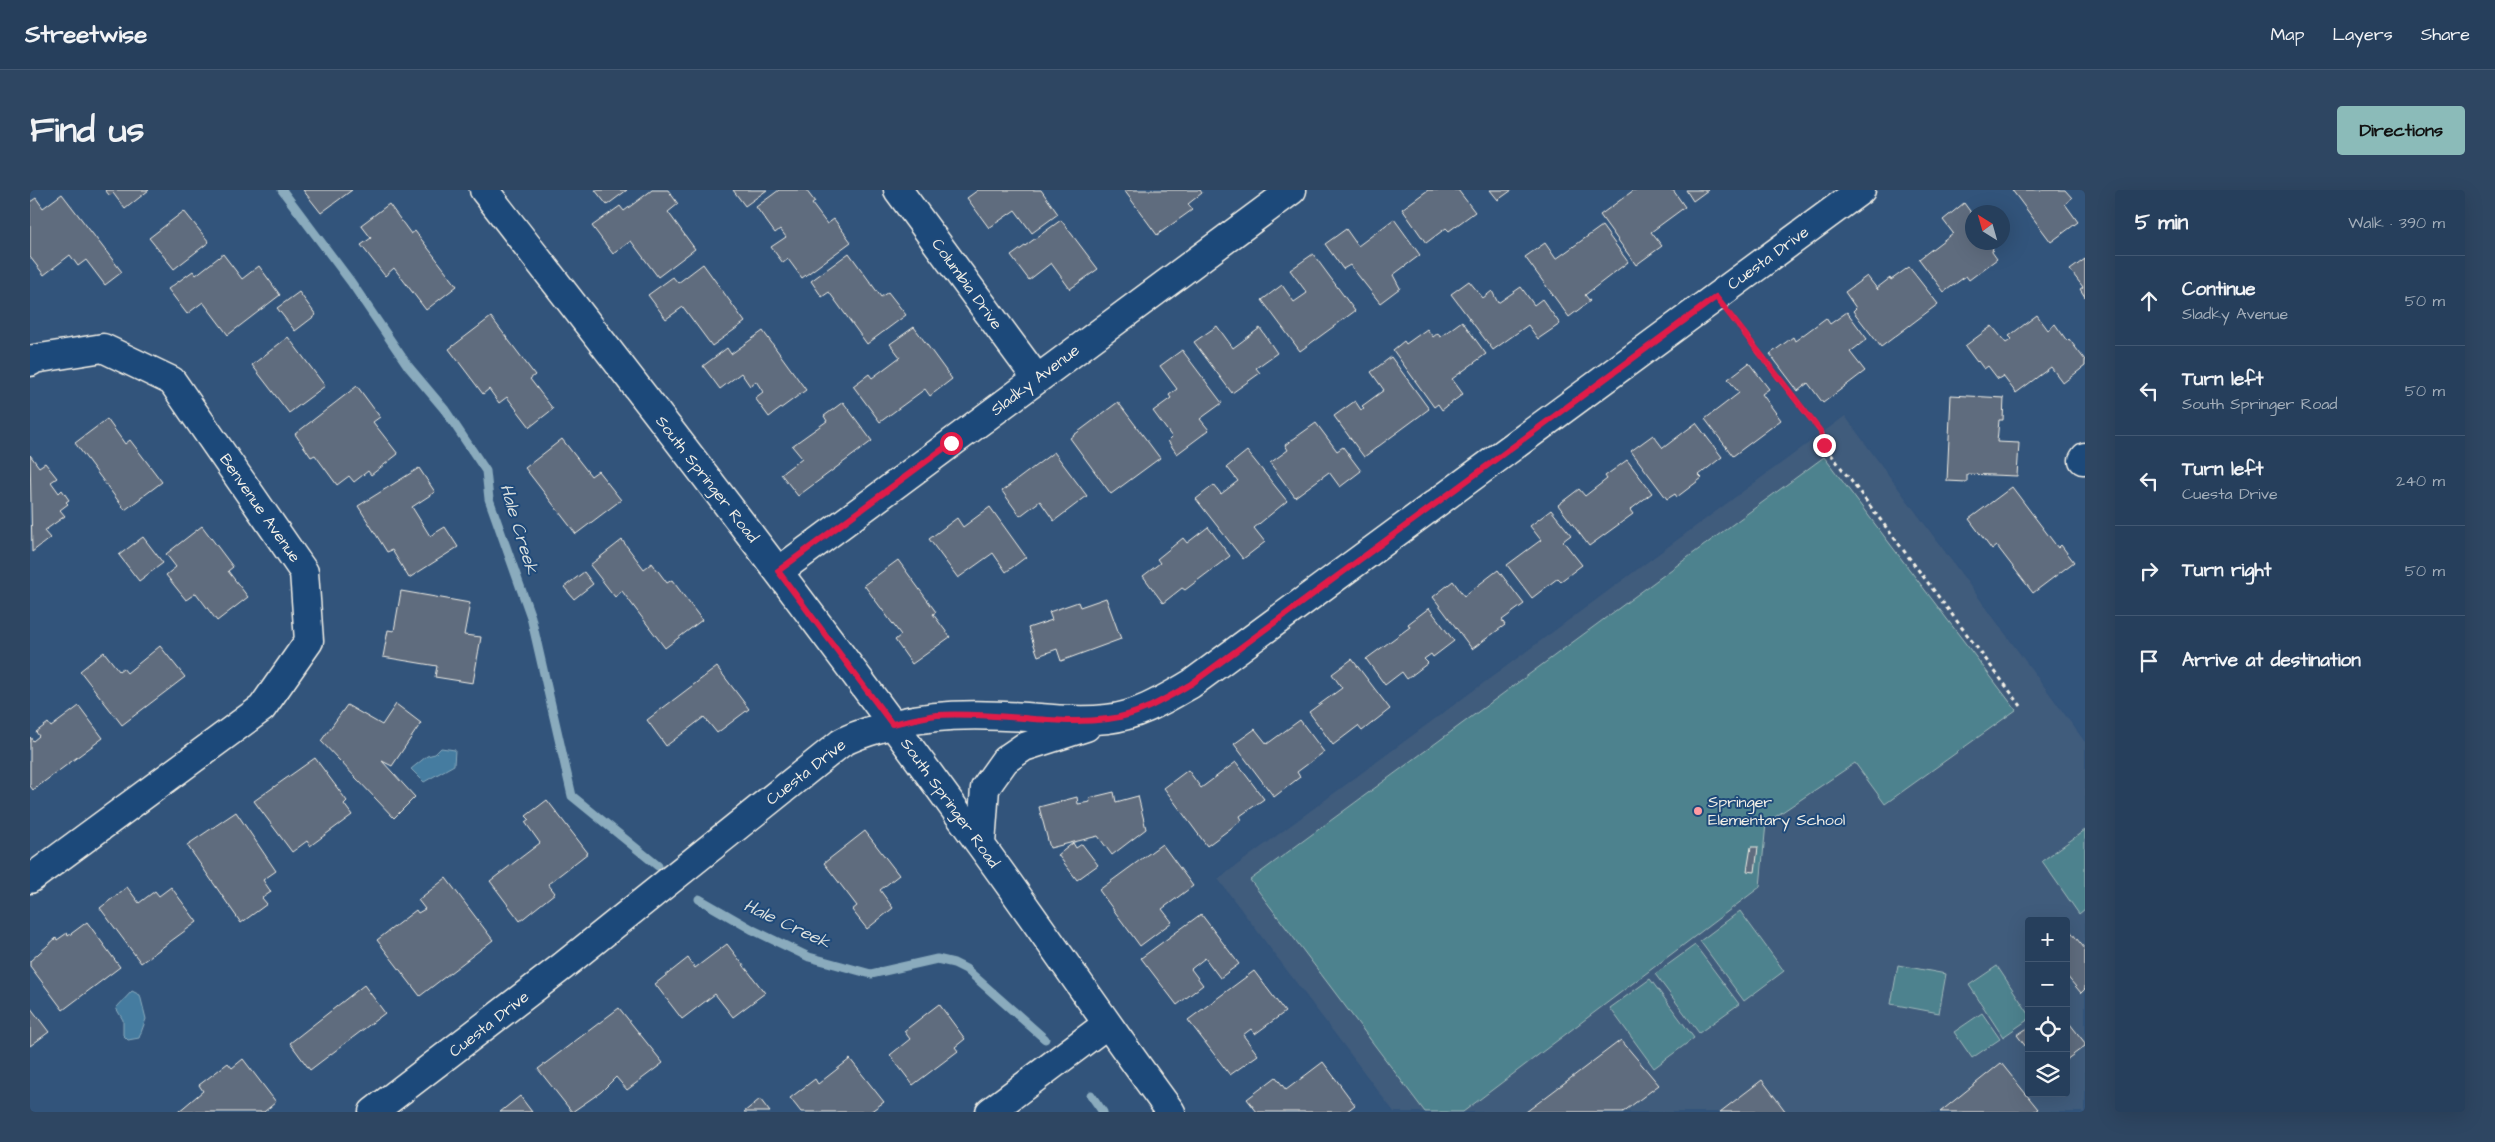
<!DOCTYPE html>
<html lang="en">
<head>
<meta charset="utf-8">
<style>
  body { margin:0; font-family:"Architects Daughter",sans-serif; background:#2e4662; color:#f1f3f6 }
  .controls { position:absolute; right:15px; bottom:15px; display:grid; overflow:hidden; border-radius:5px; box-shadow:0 5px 20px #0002 }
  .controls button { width:45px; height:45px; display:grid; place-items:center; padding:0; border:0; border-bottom:1px solid #425872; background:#263f5c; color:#f1f3f6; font:25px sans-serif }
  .compass { position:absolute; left:1935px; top:15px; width:45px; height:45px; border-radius:50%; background:#263f5c; box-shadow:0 5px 20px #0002; rotate:323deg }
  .stop { position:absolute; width:15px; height:15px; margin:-11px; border:4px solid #e11d48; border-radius:50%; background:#fff }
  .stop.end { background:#e11d48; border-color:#fff; box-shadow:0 1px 5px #0008 }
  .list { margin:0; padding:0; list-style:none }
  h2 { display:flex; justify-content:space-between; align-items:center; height:65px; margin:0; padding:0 20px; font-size:21px }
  h2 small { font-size:16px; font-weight:400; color:#a4afbb }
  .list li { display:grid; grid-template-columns:32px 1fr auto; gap:15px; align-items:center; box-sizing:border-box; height:90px; padding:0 20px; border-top:1px solid #425872 }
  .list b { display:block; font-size:19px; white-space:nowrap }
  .list p { margin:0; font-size:16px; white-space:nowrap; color:#a4afbb }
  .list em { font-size:16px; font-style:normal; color:#a4afbb }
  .icon { flex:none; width:28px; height:28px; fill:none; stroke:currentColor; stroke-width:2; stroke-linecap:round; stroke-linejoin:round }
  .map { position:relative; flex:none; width:2055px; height:922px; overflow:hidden; border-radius:5px }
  header { display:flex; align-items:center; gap:30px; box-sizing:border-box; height:70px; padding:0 25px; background:#263f5c; border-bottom:1px solid #425872 }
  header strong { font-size:24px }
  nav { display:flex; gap:28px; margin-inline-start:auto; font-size:18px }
  .intro { display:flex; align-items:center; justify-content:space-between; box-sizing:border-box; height:120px; padding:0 30px }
  h1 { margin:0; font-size:35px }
  .button { padding:12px 22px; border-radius:5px; background:#8bbbb9; color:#111; font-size:18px; font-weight:700 }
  main { display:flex; gap:30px; padding:0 30px }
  aside { flex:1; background:#263f5c; border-radius:5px; box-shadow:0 5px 20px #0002 }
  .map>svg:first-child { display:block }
</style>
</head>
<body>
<header>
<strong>Streetwise</strong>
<nav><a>Map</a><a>Layers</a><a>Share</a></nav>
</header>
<div class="intro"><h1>Find us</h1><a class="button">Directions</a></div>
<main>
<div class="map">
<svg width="2055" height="922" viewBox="0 0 2055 922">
  <rect width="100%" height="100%" fill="#32547b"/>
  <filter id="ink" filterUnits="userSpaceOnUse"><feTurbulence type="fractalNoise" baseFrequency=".02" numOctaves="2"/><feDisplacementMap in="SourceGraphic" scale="10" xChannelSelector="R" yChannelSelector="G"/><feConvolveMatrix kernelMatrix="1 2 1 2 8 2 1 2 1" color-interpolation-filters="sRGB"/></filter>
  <g filter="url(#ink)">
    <path fill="#3f5b7c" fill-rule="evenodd" d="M 1815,226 L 2055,552 L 2055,922 L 1364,922 L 1188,689 ZM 1999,731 L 2036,731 L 2036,903 L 1999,903 Z"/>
    <path fill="#4e828e" stroke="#a1babb" d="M 1794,267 L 1986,520 L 1855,614 L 1825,573 L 1736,633 L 1730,697 L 1433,922 L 1395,922 L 1220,690 Z
      M 2055,640 L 2055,719 L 2049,724 L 2012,671 Z
      M 1710,721 L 1754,781 L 1714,811 L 1670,751 Z
      M 1665,755 L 1709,814 L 1669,843 L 1625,784 Z
      M 1868,775 L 1916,784 L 1909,823 L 1861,814 Z
      M 1967,776 L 1999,824 L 1999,829 L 1973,847 L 1939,795 Z
      M 1620,789 L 1664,848 L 1624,878 L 1580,818 Z
      M 1952,823 L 1970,849 L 1942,868 L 1924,842 Z"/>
    <path fill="#447ca0" stroke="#8aabbd" d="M 411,558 L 425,560 L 424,575 L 394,592 L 381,579 L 397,566 L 405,564 Z
      M 102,801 L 110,805 L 116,829 L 109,848 L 98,850 L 93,845 L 93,830 L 86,818 Z"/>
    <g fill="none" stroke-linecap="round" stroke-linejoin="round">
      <path stroke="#8aabbd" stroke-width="9" d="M 252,0 L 321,92 L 378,176 L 415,220 L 456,281 L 459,309 L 501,427 L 542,606 L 628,676
        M 669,709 L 723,740 L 779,767 L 841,784 L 907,769 L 924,773 L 936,779 L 1015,849
        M 1061,905 L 1073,922"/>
    </g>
    <path fill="#5e6c7e" stroke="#f4f1e8" d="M 75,0 L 119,0 L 95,19 L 83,3 L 80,6 Z
      M 273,0 L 322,0 L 291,23 Z
      M 565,0 L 597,0 L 577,15 Z
      M 622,0 L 638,0 L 648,14 L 638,22 L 665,59 L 628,87 L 601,51 L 583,64 L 562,36 L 590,16 L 594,21 Z
      M 703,0 L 737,0 L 715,16 Z
      M 749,0 L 776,0 L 785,12 L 782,14 L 797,34 L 804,29 L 821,52 L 772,88 L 758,69 L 753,73 L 741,57 L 756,47 L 750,39 L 745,43 L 726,17 Z
      M 948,0 L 1011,0 L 1028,24 L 1002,43 L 985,20 L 959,38 L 937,8 Z
      M 1094,0 L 1170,0 L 1172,3 L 1158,14 L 1162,20 L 1127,45 Z
      M 1398,0 L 1428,0 L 1445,22 L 1419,41 L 1416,38 L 1396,53 L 1372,19 Z
      M 1460,0 L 1482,0 L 1468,10 Z
      M 1604,0 L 1643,0 L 1655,17 L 1621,42 L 1632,56 L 1606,75 L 1570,25 Z
      M 1656,0 L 1678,0 L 1663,11 Z
      M 1982,0 L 2035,0 L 2042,8 L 2035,14 L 2048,32 L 2021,52 Z
      M 32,4 L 92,82 L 75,95 L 56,70 L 48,76 L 40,65 L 14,85 L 0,67 L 0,12 L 6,8 L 13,18 Z
      M 1934,13 L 1942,24 L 1942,52 L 1964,52 L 1962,62 L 1967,69 L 1939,90 L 1936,86 L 1914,102 L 1889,69 L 1923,43 L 1913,30 Z
      M 359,14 L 381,44 L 385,41 L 427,96 L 396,120 L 364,78 L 355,86 L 331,55 L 341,48 L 331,35 Z
      M 154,21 L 179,52 L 144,79 L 119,48 Z
      M 1364,29 L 1390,65 L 1363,85 L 1370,98 L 1350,113 L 1320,75 L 1313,79 L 1295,54 L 1316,39 L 1328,56 Z
      M 1031,30 L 1068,79 L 1040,99 L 1021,73 L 999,90 L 981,66 Z
      M 1572,36 L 1598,72 L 1555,105 L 1560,111 L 1539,127 L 1495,67 L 1515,53 L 1526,69 Z
      M 819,63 L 851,107 L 858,102 L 876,125 L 837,154 L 799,102 L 792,107 L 781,91 Z
      M 193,64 L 212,89 L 229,76 L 250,105 L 198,145 L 173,112 L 157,124 L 138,99 L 163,81 L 166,85 Z
      M 1283,64 L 1325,121 L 1270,161 L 1232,110 L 1252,95 L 1264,112 L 1277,103 L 1260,80 Z
      M 2055,69 L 2055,107 L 2050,99 L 2053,97 L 2040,80 Z
      M 673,74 L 715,132 L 682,156 L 653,117 L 636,129 L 618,105 L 643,87 L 648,93 Z
      M 1879,77 L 1908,114 L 1851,157 L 1823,121 L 1826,118 L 1815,102 L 1837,86 L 1848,100 L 1847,98 L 1860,88 L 1861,90 Z
      M 1439,91 L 1453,108 L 1462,101 L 1468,113 L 1491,97 L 1504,115 L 1512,109 L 1530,134 L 1508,149 L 1498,135 L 1463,160 L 1421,104 Z
      M 269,102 L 286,125 L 265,141 L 247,118 Z
      M 1817,122 L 1837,149 L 1820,162 L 1835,181 L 1793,213 L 1778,193 L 1768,201 L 1740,164 L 1763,147 L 1765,151 L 1796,128 L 1800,134 Z
      M 2007,125 L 2018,140 L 2025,134 L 2037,151 L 2039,149 L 2055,170 L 2055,176 L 2033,193 L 2021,177 L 1986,203 L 1973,186 L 1968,189 L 1958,176 L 1954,179 L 1948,171 L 1947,172 L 1935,156 L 1962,136 L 1976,153 L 1982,149 L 1979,146 Z
      M 461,127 L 505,185 L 500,189 L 523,219 L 500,237 L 477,207 L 469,213 L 459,199 L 453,204 L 419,159 Z
      M 1432,131 L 1456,164 L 1422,189 L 1433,204 L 1412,220 L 1408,214 L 1404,217 L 1363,160 L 1374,151 L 1376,154 L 1397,139 L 1403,147 L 1408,143 L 1410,147 Z
      M 1187,136 L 1203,158 L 1230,138 L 1247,163 L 1226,178 L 1230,183 L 1202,203 L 1164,152 Z
      M 884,137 L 922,189 L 900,206 L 895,199 L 850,232 L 823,196 L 839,184 L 842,188 L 870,167 L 860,154 Z
      M 733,141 L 776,200 L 739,227 L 725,208 L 733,202 L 726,191 L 720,196 L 711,183 L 690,199 L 673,176 L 697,158 L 701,164 Z
      M 258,147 L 295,196 L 259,223 L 222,175 Z
      M 1152,160 L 1192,213 L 1170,229 L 1179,240 L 1147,264 L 1138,251 L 1142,247 L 1123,221 L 1141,208 L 1139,205 L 1147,199 L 1130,176 Z
      M 1361,167 L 1399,219 L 1334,267 L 1304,226 L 1325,211 L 1331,220 L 1334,218 L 1332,216 L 1354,200 L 1341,182 Z
      M 1719,173 L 1739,199 L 1732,204 L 1751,230 L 1703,266 L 1675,229 L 1709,203 L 1698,189 Z
      M 327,196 L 350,227 L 343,232 L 368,264 L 341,285 L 338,281 L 324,292 L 319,286 L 307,295 L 285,265 L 281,267 L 265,244 Z
      M 1921,205 L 1974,208 L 1973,230 L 1969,230 L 1967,252 L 1989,253 L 1987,286 L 1937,284 L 1937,292 L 1917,291 Z
      M 813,212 L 842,251 L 768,306 L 751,284 L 772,268 L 762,256 L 797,231 L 794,226 Z
      M 1088,212 L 1130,268 L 1081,304 L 1040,248 Z
      M 77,229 L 95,254 L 100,250 L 132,292 L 95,320 L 45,253 Z
      M 1286,233 L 1307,261 L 1313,257 L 1331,281 L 1310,297 L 1299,282 L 1265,307 L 1240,273 L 1258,260 L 1255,255 Z
      M 1666,233 L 1692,267 L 1669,285 L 1672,288 L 1647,307 L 1645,304 L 1637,309 L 1601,261 L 1623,245 L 1633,258 Z
      M 532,249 L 561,286 L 568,281 L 591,310 L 546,344 L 495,278 Z
      M 1217,261 L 1257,311 L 1224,338 L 1235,352 L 1213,369 L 1166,309 L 1184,295 L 1191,304 L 1208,291 L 1197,277 Z
      M 1024,262 L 1057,306 L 1024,331 L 1010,311 L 990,326 L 972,301 Z
      M 0,265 L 9,277 L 15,273 L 27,288 L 21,292 L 29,303 L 32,300 L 39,310 L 36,312 L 38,314 L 30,320 L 35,326 L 14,341 L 20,348 L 2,362 Z
      M 1597,270 L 1622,303 L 1600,320 L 1603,324 L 1559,356 L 1528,315 L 1549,299 L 1555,306 L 1577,289 L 1575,286 Z
      M 389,278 L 405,302 L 382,317 L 400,346 L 415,337 L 428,357 L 379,388 L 362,360 L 357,362 L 328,316 Z
      M 1982,297 L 2028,358 L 2031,355 L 2044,372 L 2003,403 L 1967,356 L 1962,360 L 1939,329 Z
      M 960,317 L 996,367 L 976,382 L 963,363 L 928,388 L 899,349 L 927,328 L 933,337 Z
      M 1521,320 L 1541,345 L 1533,351 L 1552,375 L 1531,391 L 1528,388 L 1502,408 L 1477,375 L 1511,350 L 1500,336 Z
      M 172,336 L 203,377 L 198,381 L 218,407 L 187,431 L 166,403 L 156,410 L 136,385 L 146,377 L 136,364 Z
      M 1178,337 L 1200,366 L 1155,400 L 1152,398 L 1133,413 L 1113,386 L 1130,373 L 1127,369 L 1153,348 L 1157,353 Z
      M 113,347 L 133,373 L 109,391 L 89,365 Z
      M 592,350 L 614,379 L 622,373 L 637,393 L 642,390 L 672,430 L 635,458 L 592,401 L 585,407 L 560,375 Z
      M 868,370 L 906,422 L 903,424 L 920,447 L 882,474 L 865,450 L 871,445 L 834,395 Z
      M 1468,380 L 1494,414 L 1472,430 L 1475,435 L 1442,459 L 1403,407 L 1423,391 L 1434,406 Z
      M 554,382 L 563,394 L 544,409 L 534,397 Z
      M 371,401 L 440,413 L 434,445 L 451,447 L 443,493 L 405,487 L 407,476 L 353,467 L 358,440 L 364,441 Z
      M 1076,408 L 1091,449 L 1031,471 L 1027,459 L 1008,466 L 998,438 L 1022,430 L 1019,422 L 1048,412 L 1050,417 Z
      M 1399,418 L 1424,451 L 1403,467 L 1401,464 L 1394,469 L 1398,473 L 1377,489 L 1372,482 L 1355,495 L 1336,469 L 1380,437 L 1378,434 Z
      M 130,456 L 155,487 L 92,535 L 50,481 L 74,462 L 89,481 L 93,478 L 97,483 Z
      M 1322,469 L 1360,519 L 1332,541 L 1328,536 L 1303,555 L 1279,522 L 1312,498 L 1302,484 Z
      M 687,477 L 719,519 L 687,543 L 674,527 L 636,556 L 617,530 Z
      M 366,514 L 391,533 L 362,576 L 352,571 L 385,607 L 364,628 L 291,551 L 317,515 L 352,535 Z
      M 49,516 L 73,548 L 3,600 L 0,596 L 0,547 L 3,551 L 9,546 L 6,542 L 18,533 L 21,537 Z
      M 1270,530 L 1294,562 L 1267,582 L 1270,587 L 1244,607 L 1204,554 L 1225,539 L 1237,554 Z
      M 285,568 L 317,611 L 314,614 L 322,625 L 280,656 L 277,651 L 262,662 L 224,611 Z
      M 1206,572 L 1234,609 L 1210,626 L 1212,630 L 1177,656 L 1134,598 L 1158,580 L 1171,598 Z
      M 1084,602 L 1086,612 L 1108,606 L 1116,639 L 1082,665 L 1068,646 L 1020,658 L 1009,617 L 1047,607 L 1048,614 L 1060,612 L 1059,608 Z
      M 517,610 L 558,663 L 518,694 L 525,703 L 490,731 L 460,691 L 510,653 L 495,632 L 499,629 L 496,626 Z
      M 206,622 L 246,681 L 233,690 L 241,702 L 232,708 L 237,714 L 211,733 L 157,655 Z
      M 835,641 L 869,685 L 850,700 L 863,718 L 837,739 L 822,720 L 827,716 L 794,673 Z
      M 1043,653 L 1046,658 L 1052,654 L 1068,675 L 1047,690 L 1028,665 Z
      M 1132,654 L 1163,696 L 1132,719 L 1142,732 L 1110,756 L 1069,700 Z
      M 1721,657 L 1728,657 L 1725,682 L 1717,681 Z
      M 416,688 L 463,750 L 390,806 L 347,750 L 386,720 L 388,723 L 395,719 L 388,710 Z
      M 97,697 L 109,713 L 125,701 L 129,706 L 141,697 L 167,732 L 111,773 L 70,718 Z
      M 1171,724 L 1209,774 L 1190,788 L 1175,768 L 1161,779 L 1173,795 L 1147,815 L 1111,768 Z
      M 57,732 L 90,777 L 33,820 L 0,776 L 0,771 L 26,748 L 27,750 L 37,743 L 38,746 Z
      M 2038,738 L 2055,759 L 2055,799 L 2051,803 L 2036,785 Z
      M 697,754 L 735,803 L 703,827 L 685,804 L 652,829 L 625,794 L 658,768 L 665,778 Z
      M 1224,781 L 1255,822 L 1225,844 L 1221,839 L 1213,845 L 1228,865 L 1200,885 L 1158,830 Z
      M 334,795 L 355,823 L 280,880 L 260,853 Z
      M 909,814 L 935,849 L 925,857 L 928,861 L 883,895 L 860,865 L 880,849 L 874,841 Z
      M 0,817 L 19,842 L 0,856 Z
      M 589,818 L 633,873 L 597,900 L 586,887 L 571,902 L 542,922 L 508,879 Z
      M 2036,829 L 2055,853 L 2055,856 L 2036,870 Z
      M 1999,837 L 1999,861 L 1987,845 Z
      M 1591,850 L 1629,895 L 1593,922 L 1496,922 Z
      M 213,869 L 246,912 L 234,922 L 148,922 L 173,901 L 169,895 L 198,873 L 202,878 Z
      M 820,869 L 854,912 L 840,922 L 771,922 L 760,908 L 785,889 L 788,894 Z
      M 1293,872 L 1325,915 L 1316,922 L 1227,922 L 1217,909 L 1246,887 L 1256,900 Z
      M 1971,873 L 2008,919 L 2003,922 L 1910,922 Z
      M 1732,890 L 1756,922 L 1690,922 Z
      M 490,906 L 502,922 L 470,922 Z
      M 730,909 L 740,922 L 714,922 Z"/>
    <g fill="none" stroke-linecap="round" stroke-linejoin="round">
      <defs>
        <path id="minor" d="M 454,0 C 622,216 790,432 950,654 C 1015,743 1076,834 1141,922
          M 868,0 L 1007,189
          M 0,172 L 4,169 L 73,158 L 142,191 L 274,382 L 279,451 L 232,518 L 0,689
          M 2053,270 L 2055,267
          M 749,381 L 1262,0
          M 951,654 L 955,598 L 975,570 L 994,557 L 1056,537
          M 343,922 L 533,776 L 811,553 C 823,546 836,542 850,538 C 899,523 947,524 997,527 C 1024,529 1050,532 1077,529 C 1108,526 1135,509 1161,494 L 1831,0
          M 960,922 L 1077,834"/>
      </defs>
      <use href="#minor" stroke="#f4f1e8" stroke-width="31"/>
      <path stroke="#f4f1e8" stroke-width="3" stroke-dasharray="4 4" stroke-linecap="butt" d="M 1703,129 L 1791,242 L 1794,255 L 1991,516"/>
      <use href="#minor" stroke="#1f4a7a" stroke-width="28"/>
    </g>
  </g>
  <g fill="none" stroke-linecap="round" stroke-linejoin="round" filter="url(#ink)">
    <path stroke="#e11d48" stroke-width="6" d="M 921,253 L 748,381 L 862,534 C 877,531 892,527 907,525 C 964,521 1021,536 1078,529 C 1108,526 1135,509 1161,494 L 1686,107 L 1791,242 L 1794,255"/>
  </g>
  <circle fill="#ff9aa2" stroke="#1f4a7a" stroke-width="2" cx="1668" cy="621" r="5"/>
  <g text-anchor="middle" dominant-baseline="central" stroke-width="4" stroke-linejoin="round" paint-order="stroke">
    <g font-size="16" fill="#f4f1e8" stroke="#1f4a7a">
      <text transform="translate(1738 68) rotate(-36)">Cuesta Drive</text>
      <text transform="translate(937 94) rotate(54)">Columbia Drive</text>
      <text transform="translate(1005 190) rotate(-37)">Sladky Avenue</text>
      <text transform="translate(677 289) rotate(52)">South Springer Road</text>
      <text transform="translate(230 318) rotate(55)">Benvenue Avenue</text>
      <text transform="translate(776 582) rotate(-38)">Cuesta Drive</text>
      <text transform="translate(920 613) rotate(54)">South Springer Road</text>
      <text transform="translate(459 834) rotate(-38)">Cuesta Drive</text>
    </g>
    <g font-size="16" fill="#f4f1e8" stroke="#1f4a7a" text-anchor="start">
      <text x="1678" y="612">Springer<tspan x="1678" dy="18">Elementary School</tspan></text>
    </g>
    <g font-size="18" font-style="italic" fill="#dadfdd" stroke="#1f4a7a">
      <text transform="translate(489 339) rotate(73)">Hale Creek</text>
      <text transform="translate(757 734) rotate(25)">Hale Creek</text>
    </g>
  </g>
</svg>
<div class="controls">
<button>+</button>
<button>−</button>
<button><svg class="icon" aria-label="locate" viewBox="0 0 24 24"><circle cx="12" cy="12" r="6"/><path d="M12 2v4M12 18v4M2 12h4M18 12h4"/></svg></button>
<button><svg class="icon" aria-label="layers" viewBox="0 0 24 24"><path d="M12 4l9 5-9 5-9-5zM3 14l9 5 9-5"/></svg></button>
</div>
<svg class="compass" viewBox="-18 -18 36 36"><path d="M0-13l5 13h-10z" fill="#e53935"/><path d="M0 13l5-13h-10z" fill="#a4afbb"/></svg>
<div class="stop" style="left:921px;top:253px"></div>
<div class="stop end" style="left:1794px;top:255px"></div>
</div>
<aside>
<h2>5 min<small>Walk · 390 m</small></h2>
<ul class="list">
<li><svg class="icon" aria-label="ahead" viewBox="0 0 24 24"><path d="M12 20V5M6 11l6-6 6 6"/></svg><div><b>Continue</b><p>Sladky Avenue</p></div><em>50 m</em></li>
<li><svg class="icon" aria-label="left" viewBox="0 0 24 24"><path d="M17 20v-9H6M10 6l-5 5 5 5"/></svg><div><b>Turn left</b><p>South Springer Road</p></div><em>50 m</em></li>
<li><svg class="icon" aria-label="left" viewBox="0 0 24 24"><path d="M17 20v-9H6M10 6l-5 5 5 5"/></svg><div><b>Turn left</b><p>Cuesta Drive</p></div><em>240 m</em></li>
<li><svg class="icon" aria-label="right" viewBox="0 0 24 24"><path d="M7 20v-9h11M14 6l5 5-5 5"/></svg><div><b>Turn right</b></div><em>50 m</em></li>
<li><svg class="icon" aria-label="arrive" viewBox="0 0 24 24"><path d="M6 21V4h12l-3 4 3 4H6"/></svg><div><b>Arrive at destination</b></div></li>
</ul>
</aside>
</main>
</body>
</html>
